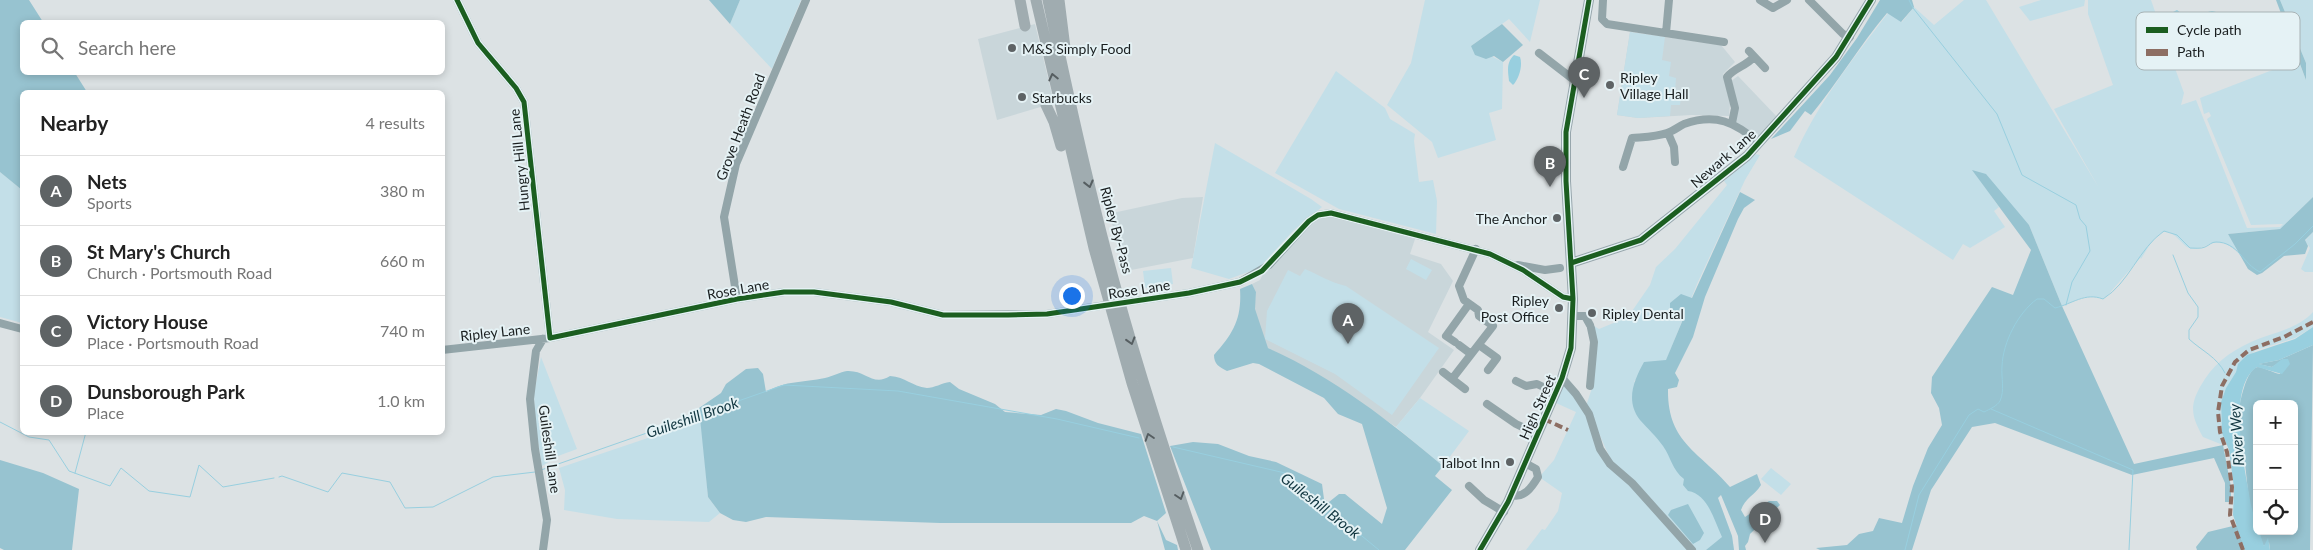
<!DOCTYPE html>
<html lang="en">
<head>
<meta charset="utf-8">
<style>
  body { margin:0; font-family:Lato,sans-serif; background:#f6f6f6; color:#222 }
  .controls { position:absolute; right:15px; bottom:15px; display:grid; overflow:hidden; border-radius:8px; box-shadow:0 2px 8px #0003 }
  .controls button { width:45px; height:45px; display:grid; place-items:center; padding:0; border:0; border-bottom:1px solid #e0e0e0; background:#fff; color:#222; font:25px sans-serif }
  .you { position:absolute; left:1071px; top:295px; width:18px; height:18px; margin:-12px; border:4px solid #fff; border-radius:50%; background:#1a73e8; box-shadow:0 0 0 8px #1a73e833 }
  .badge { display:grid; place-items:center; width:32px; height:32px; border-radius:50%; background:#5e6365; color:#fff; font-size:16px; font-weight:700 }
  .pin { position:absolute; translate:-50% -41px; filter:drop-shadow(0 1px 2px #0008) }
  .pin::after { content:''; position:absolute; top:26px; width:18px; height:15px; background:inherit; clip-path:polygon(0 0,100% 0,50% 100%) }
  .list { margin:0; padding:0; list-style:none }
  h2 { display:flex; justify-content:space-between; align-items:center; height:65px; margin:0; padding:0 20px; font-size:21px }
  h2 small { font-size:16px; font-weight:400; color:#767676 }
  .list li { display:grid; grid-template-columns:32px 1fr auto; gap:15px; align-items:center; box-sizing:border-box; height:70px; padding:0 20px; border-top:1px solid #e0e0e0 }
  .list b { display:block; font-size:19px; white-space:nowrap }
  .list p { margin:0; font-size:16px; white-space:nowrap; color:#767676 }
  .list em { font-size:16px; font-style:normal; color:#767676 }
  .icon { flex:none; width:28px; height:28px; fill:none; stroke:currentColor; stroke-width:2; stroke-linecap:round; stroke-linejoin:round }
  .map { position:relative; flex:none; width:2313px; height:550px; overflow:hidden }
  .search { position:absolute; background:#fff; box-shadow:0 2px 8px #0003; left:20px; top:20px; width:425px; height:55px; display:flex; align-items:center; gap:12px; box-sizing:border-box; padding:0 18px; border-radius:8px; color:#767676; font-size:19px }
  .panel { position:absolute; background:#fff; box-shadow:0 2px 8px #0003; left:20px; top:90px; width:425px; height:345px; border-radius:8px }
  .map>svg:first-child { display:block }
</style>
</head>
<body>
<div class="map">
<svg width="2313" height="550" viewBox="0 0 2313 550">
  <rect width="100%" height="100%" fill="#dce2e4"/>
  <path fill="#c9d6da" d="M 1035,24 L 1054,103 L 997,120 L 978,39 Z
    M 1630,32 L 1721,45 L 1735,62 L 1723,74 L 1730,104 L 1729,116 L 1692,115 L 1638,118 L 1617,115 Z
    M 1738,76 L 1780,120 L 1759,143 L 1732,123 L 1735,111 L 1727,84 Z
    M 1203,197 L 1193,258 L 1131,270 L 1108,214 L 1182,198 Z
    M 1324,215 L 1415,239 L 1410,254 L 1441,264 L 1453,281 L 1428,332 L 1454,350 L 1420,398 L 1396,427 L 1333,385 L 1268,348 L 1252,333 L 1256,292 L 1252,284 L 1260,280 L 1264,272 L 1276,262 L 1302,228 Z"/>
  <path fill="#c3dfe8" d="M 740,0 L 801,0 L 772,69 L 730,24 Z
    M 1425,0 L 1540,0 L 1530,42 L 1509,19 L 1471,46 L 1503,62 L 1502,109 L 1489,113 L 1496,140 L 1438,158 L 1432,142 L 1387,105 L 1411,63 Z
    M 1964,0 L 1986,0 L 2099,188 L 2054,109 L 2113,85 L 2088,14 L 2088,0 L 2151,0 L 2160,26 L 2143,33 L 2145,36 L 2161,30 L 2184,93 L 2181,105 L 2196,100 L 2247,228 L 2280,227 L 2283,224 L 2251,225 L 2207,119 L 2211,116 L 2209,112 L 2204,114 L 2200,98 L 2298,60 L 2306,80 L 2306,63 L 2280,0 L 2313,0 L 2313,197 L 2280,229 L 2228,234 L 2241,253 C 2235,250 2229,245 2224,243 C 2211,239 2201,252 2189,248 C 2182,245 2173,229 2164,232 C 2153,236 2147,250 2141,259 L 2137,253 L 2140,258 L 2107,296 L 2103,299 C 2087,293 2076,300 2062,306 L 2029,225 L 1973,170 L 1999,207 L 1994,211 L 2005,227 L 1970,248 L 1963,244 L 1953,260 L 1794,157 C 1817,104 1853,59 1888,13 L 1902,22 L 1914,7 L 1934,25 Z
    M 2041,0 L 2085,0 L 2084,6 L 2030,21 L 2019,7 Z
    M 1630,32 L 1665,37 L 1662,60 L 1671,62 L 1669,76 L 1676,78 L 1675,93 L 1681,96 L 1680,105 L 1671,105 L 1670,116 L 1638,118 L 1617,115 Z
    M 1336,71 L 1385,108 L 1390,119 L 1415,134 L 1414,141 L 1419,182 L 1433,180 L 1437,201 L 1436,234 L 1339,209 L 1275,173 Z
    M 1215,143 L 1311,199 L 1322,207 L 1294,230 L 1259,268 L 1229,279 L 1191,268 Z
    M 1755,154 L 1760,155 L 1745,180 L 1697,284 L 1666,361 L 1634,381 L 1716,493 L 1732,536 L 1734,550 L 1693,550 L 1612,461 C 1602,444 1597,424 1586,406 L 1592,388 L 1594,326 L 1599,329 L 1628,317 L 1650,285 L 1656,267 L 1675,249 L 1727,185 L 1724,181 Z
    M 0,172 L 22,190 L 22,323 L 0,317 Z
    M 2313,232 L 2313,272 L 2305,272 L 2301,269 L 2310,248 L 2305,241 Z
    M 1411,259 L 1432,270 L 1426,280 L 1406,269 Z
    M 1171,268 L 1173,284 L 1145,288 L 1143,271 Z
    M 1305,269 C 1317,274 1331,283 1346,286 L 1439,348 L 1392,415 L 1335,374 L 1265,339 L 1267,311 L 1288,270 L 1300,276 Z
    M 2313,312 L 2313,327 L 2295,338 L 2256,350 L 2239,364 L 2236,372 L 2226,388 L 2221,402 L 2222,433 L 2226,444 L 2223,445 L 2203,437 C 2192,417 2189,407 2200,387 C 2212,365 2229,352 2251,342 C 2272,332 2297,330 2313,312 Z
    M 541,357 L 577,449 L 558,456 L 542,466 L 535,424 L 534,393 Z
    M 1566,385 L 1582,404 L 1599,452 L 1689,550 L 1526,550 L 1542,529 L 1545,530 L 1558,511 L 1562,493 L 1542,479 L 1541,475 L 1554,460 L 1576,412 L 1556,403 L 1563,386 Z
    M 1420,398 L 1469,431 L 1443,466 L 1396,427 Z
    M 701,420 L 708,497 L 720,513 L 709,522 L 617,519 L 564,510 L 565,490 L 559,468 Z
    M 1771,468 L 1791,484 L 1781,495 L 1761,479 Z"/>
  <path fill="#97c3d0" d="M 0,0 L 29,0 L 43,22 L 22,22 L 22,72 L 75,73 L 87,92 L 22,92 L 22,190 L 0,172 Z
    M 709,0 L 740,0 L 730,24 Z
    M 1880,0 L 1912,0 L 1914,7 L 1901,22 L 1887,13 C 1860,45 1838,82 1811,115 L 1805,111 L 1790,131 L 1771,139 L 1830,75 L 1857,38 Z
    M 2276,0 L 2280,0 L 2306,63 L 2306,80 Z
    M 1502,24 L 1523,45 L 1503,62 L 1494,56 L 1486,59 L 1475,55 L 1471,46 Z
    M 1972,170 L 1986,174 L 2029,225 L 2062,306 L 2134,464 L 2223,445 L 2231,487 L 2231,500 L 2229,502 L 2225,502 L 2225,483 L 2214,458 L 2132,475 L 1995,423 L 1972,427 L 1931,490 L 1912,550 L 1820,550 L 1816,548 L 1847,545 L 1859,534 L 1873,531 L 1879,518 L 1902,523 L 1913,486 L 1928,448 L 1942,425 L 1939,408 L 1931,393 L 1932,377 L 1992,287 L 2013,295 L 2031,250 Z
    M 1740,192 L 1755,200 L 1744,208 L 1738,219 L 1705,297 L 1693,337 L 1675,373 L 1679,380 L 1677,387 L 1668,389 C 1667,443 1700,452 1730,487 L 1757,474 L 1761,485 C 1755,495 1745,498 1741,510 L 1745,517 L 1769,501 L 1777,501 L 1780,505 L 1750,534 L 1748,542 L 1745,546 L 1746,550 L 1739,550 L 1738,536 L 1721,495 L 1718,498 L 1732,536 L 1734,550 L 1706,550 L 1722,537 C 1714,520 1708,494 1688,491 L 1683,485 L 1684,479 C 1672,470 1671,457 1663,446 C 1656,436 1648,429 1640,420 C 1625,401 1634,380 1644,362 L 1666,360 L 1684,317 L 1677,316 L 1670,312 L 1670,303 L 1681,294 L 1692,298 Z
    M 2313,197 L 2313,232 L 2305,240 L 2308,246 L 2305,254 L 2284,256 L 2262,273 L 2257,275 L 2248,269 L 2228,234 L 2280,229 Z
    M 1252,284 L 1256,292 L 1255,309 L 1268,348 C 1332,376 1390,421 1443,466 L 1435,476 L 1452,490 L 1405,550 L 1211,550 L 1170,446 L 1193,442 L 1218,444 L 1249,456 L 1276,462 L 1322,484 L 1324,499 L 1329,502 L 1339,494 L 1345,494 L 1382,524 L 1387,508 L 1362,424 L 1338,414 L 1324,398 L 1259,364 L 1253,363 L 1227,371 C 1219,367 1214,364 1214,355 C 1233,334 1242,319 1240,289 Z
    M 2313,345 L 2310,550 L 2270,550 L 2269,542 L 2266,546 L 2262,545 L 2259,531 L 2294,531 L 2294,404 L 2257,404 L 2257,526 C 2247,506 2248,480 2244,458 C 2242,444 2238,430 2238,416 C 2239,406 2246,368 2258,367 C 2263,367 2273,373 2280,374 L 2285,359 L 2272,367 L 2258,364 L 2279,360 Z
    M 758,368 L 763,374 L 766,392 C 786,380 803,383 825,378 C 833,376 840,372 847,371 C 866,370 873,387 890,376 C 906,377 911,386 927,388 C 934,388 942,383 950,382 L 959,389 L 995,404 L 1005,412 L 1041,415 L 1056,409 L 1066,411 L 1098,423 L 1141,434 L 1166,513 L 1157,521 L 1166,540 L 1177,545 L 1178,550 L 1165,550 L 1157,521 L 1144,516 L 1131,523 L 940,523 L 766,517 L 746,522 L 733,520 L 720,513 L 708,497 L 699,408 L 721,393 L 726,384 L 746,369 Z
    M 0,460 L 43,473 L 79,489 L 72,550 L 4,550 L 0,548 Z
    M 1688,504 L 1704,533 L 1700,540 L 1693,544 L 1668,515 L 1671,510 Z
    M 2237,525 L 2245,550 L 2197,550 L 2196,547 L 2208,532 Z"/>
  <path fill="#98cfdf" d="M 2177,10 L 2181,13 L 2197,56 L 2195,62 L 2191,64 L 2185,61 L 2169,20 L 2169,14 Z
    M2203 20a9 9 0 1 1 18 0a9 9 0 1 1-18 0Z
    M 1514,55 L 1520,57 C 1523,65 1519,79 1513,85 L 1509,81 C 1508,71 1506,63 1514,55 Z
    M 2313,327 L 2313,345 L 2279,360 L 2259,364 L 2272,367 L 2282,359 L 2288,359 L 2290,364 L 2282,374 L 2257,367 C 2225,388 2246,473 2251,505 C 2253,514 2257,523 2257,531 L 2259,531 L 2264,546 L 2268,538 L 2270,550 L 2245,550 L 2233,515 L 2234,488 L 2229,450 L 2222,433 L 2221,402 L 2226,388 L 2236,372 L 2238,364 L 2247,355 L 2295,339 Z"/>
  <g fill="none" stroke-linecap="round" stroke-linejoin="round">
    <path stroke="#98cfdf" stroke-width="1" d="M 1909,0 L 1913,8 L 1997,114 L 2022,175 L 2076,205 L 2080,219 L 2086,226 L 2090,251 L 2072,282 L 2066,305
      M 2173,255 L 2188,293 L 2198,307 L 2198,317 L 2189,330 L 2189,339 C 2202,351 2217,357 2225,373
      M 1991,409 L 2133,470 L 2129,550
      M 0,422 L 29,437 L 49,440 L 69,471 L 110,486 L 121,468 L 149,491 L 190,497 L 199,465 L 223,487 L 274,478
      M 1173,447 L 1285,473 L 1379,550
      M 541,470 L 784,385 L 898,391 L 1057,419 L 1139,438
      M 75,473 L 86,432
      M 279,477 L 282,476 L 328,492 L 342,473 L 390,482 L 405,508 L 433,507 L 493,477 L 535,472
      M 1905,550 L 1919,495 L 1969,415 L 1978,409 L 1984,412 C 1990,409 1997,406 2000,401 C 2005,390 2001,378 2002,366 C 2003,342 2018,313 2037,299 L 2044,299 L 2055,308 C 2072,304 2085,292 2103,299 C 2129,283 2139,248 2164,231 L 2177,235 L 2190,248 C 2195,248 2201,249 2205,247 C 2210,245 2211,242 2216,242 C 2238,242 2243,264 2260,272 L 2295,244 L 2313,226"/>
    <path stroke="#93a5a9" stroke-width="8" d="M 457,0 L 478,43 L 516,88 L 524,102 L 550,338
      M 1603,0 L 1602,19 L 1607,24 L 1724,42
      M 1760,0 L 1773,8 L 1787,0
      M 1809,0 L 1843,34 L 1850,37
      M 1666,33 L 1669,0
      M 1749,51 L 1765,68
      M 1539,53 L 1574,80
      M 1732,123 L 1735,108 L 1727,77 C 1734,68 1746,66 1754,57
      M 1668,133 L 1674,147 L 1675,162
      M 1623,167 L 1632,138 C 1643,137 1656,137 1667,133 C 1673,131 1678,127 1684,124 C 1716,113 1735,122 1759,143
      M 1518,265 L 1545,270 L 1560,268
      M 737,299 L 724,217 L 736,164 L 806,0
      M 1573,316 L 1585,316 L 1590,325
      M 0,323 L 22,329
      M 543,339 L 536,351 L 530,399 L 535,449 L 547,520 L 543,550
      M 1455,342 L 1446,336 L 1469,304
      M 1459,345 L 1471,354
      M 1479,345 L 1497,358 L 1488,370
      M 442,350 L 550,338 L 737,299 L 784,292 L 814,292 L 891,302 L 943,315 L 1047,314 L 1086,308 L 1189,293 L 1240,282 L 1269,265 L 1309,221 L 1318,215 L 1331,213 L 1490,254 L 1523,270 L 1563,297 L 1573,299
      M 1443,372 L 1452,379
      M 1562,378 L 1576,394 L 1589,414 L 1600,449 L 1610,464 L 1632,483 L 1692,550
      M 1516,381 L 1526,386 L 1537,384 L 1556,393
      M 1590,386 L 1594,342 L 1591,328
      M 1465,389 L 1452,379 L 1493,326 L 1479,316 L 1478,310 L 1464,300 L 1459,286 L 1476,249
      M 1487,404 L 1516,424 L 1537,434
      M 1469,486 L 1484,500 L 1504,512
      M 1511,495 C 1524,499 1532,487 1538,477 L 1536,469 L 1525,463"/>
    <path stroke="#97a6ac" stroke-width="10" d="M 1571,263 L 1641,240 L 1747,156 L 1836,57 L 1871,0
      M 1480,550 L 1508,502 L 1562,378 L 1571,348 L 1573,299 L 1566,181 L 1566,132 L 1589,0"/>
    <path stroke="#a0acb0" stroke-width="11" d="M 1020,0 L 1025,26
      M 1036,0 L 1094,248 L 1132,383 L 1186,550
      M 1048,0 C 1072,113 1097,227 1130,338 C 1151,409 1174,480 1198,550
      M 1059,0 L 1065,48
      M 1046,105 L 1054,122 L 1061,146"/>
    <path stroke="#8d6e63" stroke-width="4" stroke-dasharray="8 4" stroke-linecap="butt" d="M 1544,419 L 1568,430
      M 2243,550 L 2230,515 L 2232,487 L 2227,452 L 2220,432 L 2218,412 L 2222,386 L 2235,362 L 2249,350 L 2284,337 L 2313,322"/>
    <defs>
      <path id="cycleway" d="M 457,0 L 478,43 L 516,88 L 524,102 L 550,338 L 737,299 L 784,292 L 814,292 L 891,302 L 943,315 L 1008,315 L 1047,314 L 1189,293 L 1240,282 L 1262,271 L 1309,221 L 1318,215 L 1331,213 L 1490,254 L 1523,270 L 1563,297 L 1573,299
        M 1571,263 L 1641,240 L 1747,156 L 1836,57 L 1871,0
        M 1480,550 L 1508,502 L 1562,378 L 1571,348 L 1573,299 L 1566,181 L 1566,132 L 1589,0"/>
    </defs>
    <use href="#cycleway" stroke="#e5f2f5" stroke-width="8"/>
    <use href="#cycleway" stroke="#1b5e20" stroke-width="5"/>
  </g>
  <defs><path id="oneway-chevron" d="M-2-3.5L2.5 0L-2 3.5" fill="none" stroke-width="1.6" stroke-linecap="round" stroke-linejoin="round" transform="scale(1.25)"/></defs>
  <g stroke="#565e61">
    <use href="#oneway-chevron" transform="translate(1053 77) rotate(-103)"/>
    <use href="#oneway-chevron" transform="translate(1089 184) rotate(76)"/>
    <use href="#oneway-chevron" transform="translate(1131 341) rotate(73)"/>
    <use href="#oneway-chevron" transform="translate(1149 437) rotate(-108)"/>
    <use href="#oneway-chevron" transform="translate(1180 496) rotate(72)"/>
  </g>
  <g fill="#5e6365" stroke="#e5f2f5" stroke-width="2">
    <circle cx="1012" cy="48" r="5"/>
    <circle cx="1610" cy="85" r="5"/>
    <circle cx="1022" cy="97" r="5"/>
    <circle cx="1557" cy="218" r="5"/>
    <circle cx="1559" cy="308" r="5"/>
    <circle cx="1592" cy="313" r="5"/>
    <circle cx="1510" cy="462" r="5"/>
  </g>
  <g text-anchor="middle" dominant-baseline="central" stroke-width="4" stroke-linejoin="round" paint-order="stroke">
    <g font-size="14" fill="#1a1f20" stroke="#e5f2f5" text-anchor="start">
      <text x="1022" y="48">M&amp;S Simply Food</text>
      <text x="1620" y="77">Ripley<tspan x="1620" dy="16">Village Hall</tspan></text>
      <text x="1032" y="97">Starbucks</text>
      <text x="1547" y="218" text-anchor="end">The Anchor</text>
      <text x="1549" y="300" text-anchor="end">Ripley<tspan x="1549" dy="16">Post Office</tspan></text>
      <text x="1602" y="313">Ripley Dental</text>
      <text x="1500" y="462" text-anchor="end">Talbot Inn</text>
    </g>
    <g font-size="14" fill="#1a1f20" stroke="#e5f2f5">
      <text transform="translate(740 127) rotate(-69)">Grove Heath Road</text>
      <text transform="translate(1723 158) rotate(-41)">Newark Lane</text>
      <text transform="translate(519 160) rotate(-96)">Hungry Hill Lane</text>
      <text transform="translate(1117 230) rotate(75)">Ripley By-Pass</text>
      <text transform="translate(738 289) rotate(-10)">Rose Lane</text>
      <text transform="translate(1139 289) rotate(-9)">Rose Lane</text>
      <text transform="translate(495 332) rotate(-6)">Ripley Lane</text>
      <text transform="translate(1537 407) rotate(-66)">High Street</text>
      <text transform="translate(550 449) rotate(82)">Guileshill Lane</text>
    </g>
    <g font-size="15" font-style="italic" fill="#10353f" stroke="#e5f2f5">
      <text transform="translate(692 417) rotate(-19)">Guileshill Brook</text>
      <text transform="translate(2236 435) rotate(-94)">River Wey</text>
      <text transform="translate(1321 505) rotate(38)">Guileshill Brook</text>
    </g>
  </g>
  <rect x="2136" y="12" width="164" height="58" rx="8" fill="#e5f2f5" stroke="#a8b3b5" stroke-width="1"/>
  <rect x="2146" y="27" width="22" height="6" fill="#1b5e20"/>
  <rect x="2146" y="49" width="22" height="7" fill="#8d6e63"/>
  <g font-size="14" fill="#1a1f20">
    <text x="2177" y="35">Cycle path</text>
    <text x="2177" y="57">Path</text>
  </g>
</svg>
<div class="controls">
<button>+</button>
<button>−</button>
<button><svg class="icon" aria-label="locate" viewBox="0 0 24 24"><circle cx="12" cy="12" r="6"/><path d="M12 2v4M12 18v4M2 12h4M18 12h4"/></svg></button>
</div>
<div class="you"></div>
<div class="pin badge" style="left:1348px;top:344px">A</div>
<div class="pin badge" style="left:1550px;top:187px">B</div>
<div class="pin badge" style="left:1584px;top:98px">C</div>
<div class="pin badge" style="left:1765px;top:543px">D</div>
<div class="search"><svg class="icon" aria-label="search" viewBox="0 0 24 24"><circle cx="10" cy="10" r="6"/><path d="M15 15l6 6"/></svg>Search here</div>
<section class="panel">
<h2>Nearby<small>4 results</small></h2>
<ul class="list">
<li><span class="badge">A</span><div><b>Nets</b><p>Sports</p></div><em>380 m</em></li>
<li><span class="badge">B</span><div><b>St Mary's Church</b><p>Church · Portsmouth Road</p></div><em>660 m</em></li>
<li><span class="badge">C</span><div><b>Victory House</b><p>Place · Portsmouth Road</p></div><em>740 m</em></li>
<li><span class="badge">D</span><div><b>Dunsborough Park</b><p>Place</p></div><em>1.0 km</em></li>
</ul>
</section>
</div>
</body>
</html>
